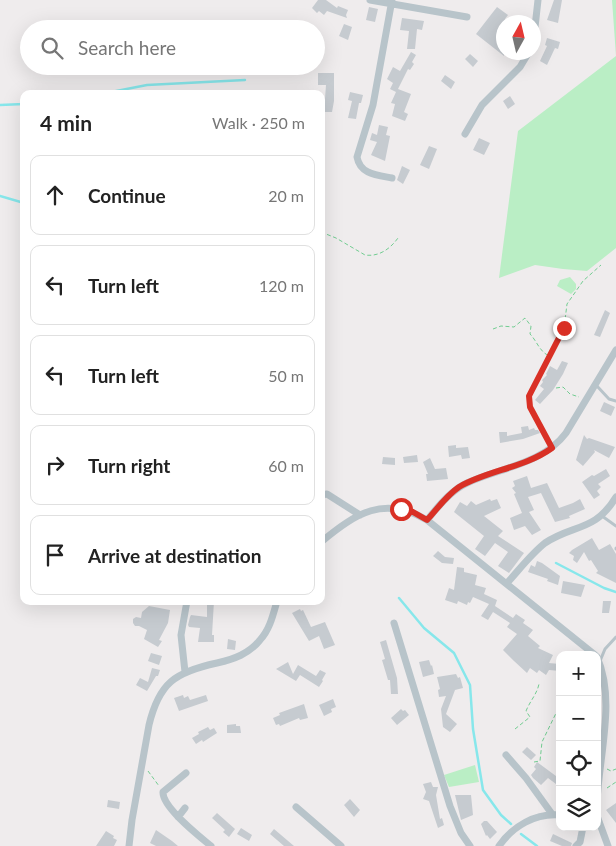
<!DOCTYPE html>
<html lang="en">
<head>
<meta charset="utf-8">
<style>
  body { margin:0; font-family:Lato,sans-serif; background:#f2f2f2; color:#222 }
  .controls { position:absolute; right:15px; bottom:15px; display:grid; overflow:hidden; border-radius:10px; box-shadow:0 5px 20px #0002 }
  .controls button { width:45px; height:45px; display:grid; place-items:center; padding:0; border:0; border-bottom:1px solid #e0e0e0; background:#fff; color:#222; font:25px sans-serif }
  .compass { position:absolute; left:496px; top:15px; width:45px; height:45px; border-radius:50%; background:#fff; box-shadow:0 5px 20px #0002; rotate:8deg }
  .stop { position:absolute; width:15px; height:15px; margin:-11px; border:4px solid #d93025; border-radius:50%; background:#fff }
  .stop.end { background:#d93025; border-color:#fff; box-shadow:0 1px 5px #0008 }
  .list { margin:0; padding:0; list-style:none }
  h2 { display:flex; justify-content:space-between; align-items:center; height:65px; margin:0; padding:0 20px; font-size:21px }
  h2 small { font-size:16px; font-weight:400; color:#767676 }
  .list li { display:grid; grid-template-columns:32px 1fr auto; gap:15px; align-items:center; box-sizing:border-box; height:80px; margin:0 10px 10px; padding:0 10px; border:1px solid #e0e0e0; border-radius:10px }
  .list b { display:block; font-size:19px; white-space:nowrap }
  .list em { font-size:16px; font-style:normal; color:#767676 }
  .icon { flex:none; width:28px; height:28px; fill:none; stroke:currentColor; stroke-width:2; stroke-linecap:round; stroke-linejoin:round }
  .map { position:relative; flex:none; width:616px; height:846px; overflow:hidden }
  .search { position:absolute; background:#fff; box-shadow:0 5px 20px #0002; left:20px; top:20px; width:305px; height:55px; display:flex; align-items:center; gap:12px; box-sizing:border-box; padding:0 18px; border-radius:28px; color:#767676; font-size:19px }
  .panel { position:absolute; background:#fff; box-shadow:0 5px 20px #0002; left:20px; top:90px; width:305px; height:515px; border-radius:10px }
  .map>svg:first-child { display:block }
</style>
</head>
<body>
<div class="map">
<svg width="616" height="846" viewBox="0 0 616 846">
  <rect width="100%" height="100%" fill="#efeced"/>
  <path fill="#baeec5" d="M 612,0 L 616,0 L 616,248 L 587,271 L 563,269 L 535,265 L 499,278 L 518,131 L 616,56 Z
    M 570,277 L 576,284 L 576,289 L 571,294 L 557,286 L 560,280 Z
    M 475,765 L 479,782 L 449,787 L 444,775 Z"/>
  <g fill="none" stroke-linecap="round" stroke-linejoin="round">
    <path stroke="#87e7eb" stroke-width="2.5" d="M 101,94 L 147,85 L 245,80
      M 0,105 L 24,104
      M 0,196 L 24,203
      M 556,563 L 604,588 L 616,592
      M 399,598 L 424,628 L 454,653 L 470,685 L 473,729 L 483,790 L 501,815 L 511,824
      M 521,834 L 537,846"/>
  </g>
  <path fill="#c6cbd0" d="M 318,0 L 326,0 L 337,8 L 338,6 L 348,10 L 346,15 L 347,18 L 327,11 L 324,15 L 319,11 L 317,13 L 312,8 Z
    M 554,0 L 562,0 L 558,23 L 547,20 Z
    M 369,7 L 378,9 L 375,22 L 366,20 Z
    M 497,7 L 508,15 L 505,19 L 510,22 L 504,22 L 504,56 L 476,34 Z
    M 402,18 L 424,21 L 422,30 L 417,29 L 415,49 L 407,49 L 409,31 L 400,30 Z
    M 344,24 L 352,27 L 348,40 L 339,36 Z
    M 547,38 L 560,42 L 558,49 L 555,48 L 547,65 L 540,61 L 547,46 L 545,45 Z
    M 411,52 L 416,55 L 412,62 L 414,64 L 410,70 L 408,69 L 398,89 L 411,94 L 404,112 L 408,114 L 405,121 L 392,116 L 395,104 L 391,103 L 396,92 L 390,89 L 393,83 L 387,79 L 393,67 L 400,71 Z
    M 470,54 L 478,61 L 473,67 L 465,59 Z
    M 318,73 L 334,73 L 334,101 L 332,112 L 324,112 L 326,85 L 318,85 Z
    M 445,75 L 455,82 L 451,89 L 441,81 Z
    M 350,92 L 363,95 L 361,103 L 359,103 L 356,119 L 348,118 L 352,101 L 348,100 Z
    M 510,96 L 515,104 L 508,109 L 503,101 Z
    M 379,125 L 388,127 L 386,135 L 390,136 L 385,161 L 371,155 L 377,142 L 370,140 L 372,133 L 377,135 Z
    M 479,138 L 490,143 L 484,155 L 473,150 Z
    M 429,146 L 437,149 L 429,169 L 420,165 Z
    M 402,166 L 410,170 L 403,184 L 397,180 Z
    M 605,310 L 610,313 L 600,337 L 594,335 Z
    M 562,361 L 568,363 L 563,374 L 553,390 L 540,404 L 535,400 L 544,389 L 540,386 L 543,382 L 542,380 L 547,375 L 546,374 L 550,366 L 557,370 Z
    M 604,402 L 615,407 L 611,416 L 600,411 Z
    M 528,426 L 529,430 L 534,428 L 535,430 L 538,430 L 540,433 L 523,439 L 500,443 L 499,432 L 507,432 L 507,436 L 522,433 L 521,427 Z
    M 584,435 L 587,439 L 589,438 L 615,447 L 609,458 L 594,450 L 595,452 L 583,466 L 576,460 Z
    M 456,445 L 456,448 L 468,447 L 470,458 L 462,459 L 461,455 L 449,457 L 448,446 Z
    M 417,455 L 418,462 L 404,463 L 403,457 Z
    M 383,457 L 395,458 L 395,465 L 382,464 Z
    M 430,458 L 435,469 L 446,468 L 448,479 L 427,481 L 426,474 L 428,474 L 423,462 Z
    M 606,469 L 610,476 L 598,484 L 601,487 L 597,491 L 600,495 L 594,499 L 582,482 L 592,475 L 594,476 Z
    M 527,476 L 531,488 L 547,483 L 559,508 L 573,503 L 580,499 L 585,509 L 569,516 L 570,518 L 555,522 L 541,493 L 528,497 L 534,510 L 529,512 L 541,530 L 532,535 L 525,526 L 514,530 L 510,518 L 522,513 L 514,494 L 516,493 L 512,488 L 515,486 L 513,481 Z
    M 490,499 L 491,501 L 497,499 L 501,508 L 484,516 L 503,531 L 498,536 L 524,553 L 509,573 L 498,566 L 508,552 L 495,543 L 485,556 L 475,549 L 484,536 L 454,512 L 460,502 L 467,506 L 471,501 L 476,505 Z
    M 592,538 L 599,550 L 610,544 L 616,554 L 616,583 L 596,573 L 598,571 L 591,560 L 589,561 L 584,552 L 577,563 L 573,560 L 574,556 L 569,553 L 572,550 Z
    M 438,551 L 445,557 L 454,558 L 453,564 L 442,563 L 433,556 Z
    M 537,561 L 542,563 L 560,576 L 558,585 L 547,581 L 548,579 L 528,572 L 531,565 L 535,567 Z
    M 457,567 L 464,568 L 464,572 L 477,575 L 475,585 L 486,588 L 484,594 L 497,600 L 495,606 L 513,618 L 516,614 L 525,620 L 523,623 L 533,630 L 528,636 L 540,646 L 538,648 L 553,655 L 549,663 L 560,664 L 560,671 L 549,670 L 546,675 L 539,670 L 537,673 L 530,668 L 527,673 L 514,661 L 503,650 L 517,634 L 507,627 L 510,623 L 493,612 L 488,620 L 481,616 L 489,604 L 473,597 L 470,603 L 468,602 L 467,605 L 458,601 L 457,604 L 445,600 L 449,588 L 454,590 Z
    M 563,581 L 585,585 L 581,597 L 561,593 Z
    M 207,601 L 214,601 L 212,635 L 214,635 L 214,642 L 198,642 L 200,628 L 189,627 L 188,625 L 190,617 L 191,615 L 207,617 Z
    M 603,601 L 611,601 L 609,613 L 602,613 Z
    M 149,606 L 170,610 L 168,623 L 159,640 L 162,641 L 158,647 L 144,639 L 147,630 L 139,626 L 135,626 L 133,623 L 133,619 L 136,617 L 141,618 L 142,612 Z
    M 300,609 L 301,611 L 303,610 L 311,627 L 325,622 L 335,645 L 324,649 L 319,636 L 309,641 L 292,613 Z
    M 228,639 L 236,641 L 235,650 L 227,649 Z
    M 386,640 L 397,678 L 398,694 L 391,694 L 390,680 L 388,680 L 382,660 L 385,659 L 380,642 Z
    M 151,653 L 162,656 L 159,665 L 148,661 Z
    M 429,660 L 431,666 L 432,665 L 434,674 L 423,677 L 419,662 Z
    M 288,662 L 293,674 L 298,665 L 316,676 L 320,670 L 326,673 L 322,680 L 323,681 L 319,687 L 300,675 L 296,681 L 276,669 Z
    M 152,668 L 160,670 L 158,676 L 156,676 L 147,691 L 136,685 L 140,678 L 148,682 Z
    M 456,674 L 458,678 L 460,677 L 463,688 L 455,690 L 446,714 L 457,724 L 450,732 L 443,727 L 441,709 L 446,696 L 439,697 L 438,690 L 440,689 L 437,677 Z
    M 183,695 L 184,698 L 188,696 L 190,700 L 206,695 L 208,701 L 179,711 L 174,698 Z
    M 333,699 L 336,707 L 331,709 L 332,712 L 324,716 L 319,705 Z
    M 304,704 L 308,718 L 300,720 L 299,718 L 280,726 L 279,724 L 276,725 L 273,718 L 280,715 L 279,713 Z
    M 401,709 L 403,711 L 405,710 L 409,715 L 397,725 L 391,718 Z
    M 236,724 L 236,726 L 240,726 L 241,733 L 227,733 L 227,725 Z
    M 208,727 L 210,730 L 214,728 L 217,733 L 203,742 L 202,740 L 196,744 L 192,738 L 199,734 L 198,732 Z
    M 527,747 L 536,755 L 531,760 L 522,752 Z
    M 537,762 L 560,779 L 560,787 L 548,778 L 541,785 L 533,778 L 531,775 L 536,769 L 534,767 Z
    M 431,782 L 433,787 L 438,787 L 436,795 L 440,819 L 442,818 L 444,825 L 438,828 L 429,801 L 423,799 L 426,792 L 423,784 Z
    M 455,795 L 471,795 L 473,815 L 461,820 Z
    M 350,799 L 360,810 L 354,817 L 344,805 Z
    M 108,800 L 120,802 L 119,809 L 107,807 Z
    M 616,803 L 616,823 L 606,810 Z
    M 217,813 L 235,829 L 229,837 L 223,832 L 225,830 L 212,818 Z
    M 484,821 L 487,821 L 497,832 L 490,839 L 487,835 L 486,836 L 481,824 Z
    M 241,828 L 252,835 L 249,841 L 237,834 Z
    M 274,829 L 294,846 L 284,846 L 270,834 Z
    M 156,830 L 172,841 L 178,846 L 156,846 L 150,843 Z
    M 106,831 L 114,836 L 113,838 L 117,840 L 114,846 L 96,846 Z
    M 553,834 L 572,843 L 571,846 L 562,846 L 550,841 Z"/>
  <g fill="none" stroke-linecap="round" stroke-linejoin="round">
    <path stroke="#72cc91" stroke-width="1" stroke-dasharray="4 2.5" stroke-linecap="butt" d="M 321,232 L 336,238 L 365,255 C 379,257 390,249 398,238
      M 493,329 L 501,326 L 514,327 L 525,318 L 531,326 L 530,334 C 537,341 540,353 550,356 L 536,383
      M 551,355 L 564,328 L 567,304 L 583,281 L 601,265
      M 556,388 L 563,387 L 570,394 L 579,397
      M 515,729 L 530,717 L 526,711 C 530,701 537,694 539,684
      M 534,762 L 540,761 L 542,742 L 560,705
      M 607,769 L 611,771 L 616,769
      M 148,771 L 159,786
      M 607,788 L 616,782"/>
    <path stroke="#b8c4ca" stroke-width="3" d="M 596,385 L 609,399 L 616,401
      M 533,389 L 529,396 L 529,407 L 551,447
      M 602,516 L 616,526
      M 616,549 L 616,548
      M 600,661 L 605,649 L 616,637"/>
    <path stroke="#b8c4ca" stroke-width="7" d="M 370,0 L 467,17
      M 534,36 L 538,0
      M 465,134 L 482,105 L 520,67 L 529,52
      M 392,178 C 376,175 360,174 357,157 L 373,105 L 392,0
      M 321,495 L 327,494 L 360,515
      M 427,520 C 438,507 450,491 467,483 C 499,468 543,464 566,433 L 616,350
      M 321,542 C 356,513 384,495 427,520 L 595,655
      M 507,583 C 519,570 531,554 545,543 C 573,524 595,532 616,497
      M 394,623 L 450,806 L 461,833 L 470,846
      M 597,657 C 616,700 599,755 597,802
      M 185,672 L 181,635 L 187,601
      M 506,755 L 526,778 L 552,814
      M 186,773 L 163,792 C 162,807 199,836 211,846
      M 296,807 L 341,846
      M 597,816 L 608,846
      M 178,817 L 185,808
      M 129,846 L 132,820 L 149,725 C 159,683 175,672 217,663 C 234,659 249,654 260,640 C 270,629 273,615 277,601
      M 499,846 C 513,826 535,813 560,815
      M 576,846 L 580,842 L 583,827"/>
  </g>
  <g fill="none" stroke-linecap="round" stroke-linejoin="round">
    <path stroke="#d93025" stroke-width="6" d="M 401,509 L 413,512 L 427,520 C 437,509 447,495 459,487 C 488,470 524,468 552,448 L 530,407 L 529,396 L 564,328"/>
  </g>
</svg>
<div class="controls">
<button>+</button>
<button>−</button>
<button><svg class="icon" aria-label="locate" viewBox="0 0 24 24"><circle cx="12" cy="12" r="6"/><path d="M12 2v4M12 18v4M2 12h4M18 12h4"/></svg></button>
<button><svg class="icon" aria-label="layers" viewBox="0 0 24 24"><path d="M12 4l9 5-9 5-9-5zM3 14l9 5 9-5"/></svg></button>
</div>
<svg class="compass" viewBox="-18 -18 36 36"><path d="M0-13l5 13h-10z" fill="#e53935"/><path d="M0 13l5-13h-10z" fill="#767676"/></svg>
<div class="stop" style="left:401px;top:509px"></div>
<div class="stop end" style="left:564px;top:328px"></div>
<div class="search"><svg class="icon" aria-label="search" viewBox="0 0 24 24"><circle cx="10" cy="10" r="6"/><path d="M15 15l6 6"/></svg>Search here</div>
<section class="panel">
<h2>4 min<small>Walk · 250 m</small></h2>
<ul class="list">
<li><svg class="icon" aria-label="ahead" viewBox="0 0 24 24"><path d="M12 20V5M6 11l6-6 6 6"/></svg><div><b>Continue</b></div><em>20 m</em></li>
<li><svg class="icon" aria-label="left" viewBox="0 0 24 24"><path d="M17 20v-9H6M10 6l-5 5 5 5"/></svg><div><b>Turn left</b></div><em>120 m</em></li>
<li><svg class="icon" aria-label="left" viewBox="0 0 24 24"><path d="M17 20v-9H6M10 6l-5 5 5 5"/></svg><div><b>Turn left</b></div><em>50 m</em></li>
<li><svg class="icon" aria-label="right" viewBox="0 0 24 24"><path d="M7 20v-9h11M14 6l5 5-5 5"/></svg><div><b>Turn right</b></div><em>60 m</em></li>
<li><svg class="icon" aria-label="arrive" viewBox="0 0 24 24"><path d="M6 21V4h12l-3 4 3 4H6"/></svg><div><b>Arrive at destination</b></div></li>
</ul>
</section>
</div>
</body>
</html>
